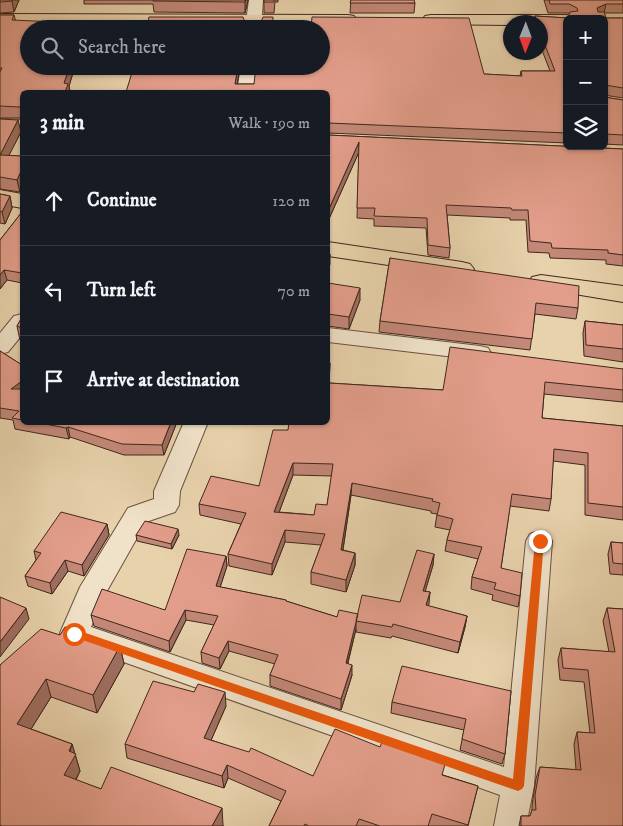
<!DOCTYPE html>
<html lang="en">
<head>
<meta charset="utf-8">
<style>
  body { margin:0; font-family:"IM FELL DW Pica",serif; background:#20242c; color:#f1f3f6 }
  .controls { position:absolute; right:15px; top:15px; display:grid; overflow:hidden; border-radius:8px; box-shadow:0 1px 4px #0004 }
  .controls button { width:45px; height:45px; display:grid; place-items:center; padding:0; border:0; border-bottom:1px solid #363941; background:#171b24; color:#f1f3f6; font:25px sans-serif }
  .compass { position:absolute; left:503px; top:15px; width:45px; height:45px; border-radius:50%; background:#171b24; box-shadow:0 1px 4px #0004; rotate:181deg }
  .stop { position:absolute; width:15px; height:15px; margin:-11px; border:4px solid #ea580c; border-radius:50%; background:#fff }
  .stop.end { background:#ea580c; border-color:#fff; box-shadow:0 1px 5px #0008 }
  .list { margin:0; padding:0; list-style:none }
  h2 { display:flex; justify-content:space-between; align-items:center; height:65px; margin:0; padding:0 20px; font-size:21px }
  h2 small { font-size:16px; font-weight:400; color:#9ea1a6 }
  .list li { display:grid; grid-template-columns:32px 1fr auto; gap:15px; align-items:center; box-sizing:border-box; height:90px; padding:0 20px; border-top:1px solid #363941 }
  .list b { display:block; font-size:19px; white-space:nowrap }
  .list em { font-size:16px; font-style:normal; color:#9ea1a6 }
  .icon { flex:none; width:28px; height:28px; fill:none; stroke:currentColor; stroke-width:2; stroke-linecap:round; stroke-linejoin:round }
  .map { position:relative; flex:none; width:623px; height:826px; overflow:hidden }
  .search { position:absolute; background:#171b24; box-shadow:0 1px 4px #0004; left:20px; top:20px; width:310px; height:55px; display:flex; align-items:center; gap:12px; box-sizing:border-box; padding:0 18px; border-radius:28px; color:#9ea1a6; font-size:19px }
  .panel { position:absolute; background:#171b24; box-shadow:0 1px 4px #0004; left:20px; top:90px; width:310px; height:335px; border-radius:8px }
  .map>svg:first-child { display:block }
</style>
</head>
<body>
<div class="map">
<svg width="623" height="826" viewBox="0 0 623 826">
  <rect width="100%" height="100%" fill="#e8d2ac"/>
  <filter id="stains"><feTurbulence type="fractalNoise" baseFrequency=".004" numOctaves="4"/><feColorMatrix values="0 0 0 0 .2 0 0 0 0 .09 0 0 0 0 .02 0 0 0 .5 -.17"/></filter>
  <radialGradient id="worn" r=".72"><stop offset=".6" stop-color="#630" stop-opacity="0"/><stop offset="1" stop-color="#630" stop-opacity=".3"/></radialGradient>
  <g fill="none" stroke-linecap="round" stroke-linejoin="round">
    <defs>
      <path id="minor" d="M 249,0 L 263,0 L 261,29 L 245,29 Z
        M 241,66 L 257,66 L 253,92 L 237,92 Z
        M 0,119 L 22,120 L 22,130 L 0,129 Z
        M 22,314 L 22,335 L 8,352 L 0,354 L 0,333 L 14,316 Z
        M 328,328 L 480,346 L 488,348 L 491,353 L 488,358 L 480,360 L 328,342 Z
        M 184,422 L 208,422 L 180,491 L 179,505 L 175,512 L 146,522 L 103,598 L 91,627 L 504,767 L 526,541 L 530,534 L 539,531 L 548,534 L 552,541 L 534,786 L 526,826 L 494,826 L 500,795 L 64,641 L 60,633 L 80,587 L 128,508 L 154,499 L 154,491 Z"/>
      <path id="major" d="M 0,14 L 348,15 L 354,16 L 357,20 L 354,24 L 348,25 L 0,24 Z
        M 431,15 L 567,15 L 575,19 L 567,19 L 567,25 L 540,25 L 540,22 L 510,22 L 510,25 L 425,24 L 422,20 L 425,16 Z
        M 0,190 L 22,194 L 22,208 L 0,204 Z
        M 328,242 L 462,262 L 470,264 L 474,269 L 470,274 L 462,276 L 328,256 Z
        M 541,275 L 623,286 L 623,302 L 532,287 L 529,282 L 532,277 Z"/>
    </defs>
    <use href="#minor" stroke="#6a5241" stroke-width="2"/>
    <use href="#major" stroke="#40271d" stroke-width="2"/>
    <use href="#minor" fill="#f0e2c9" fill-rule="evenodd"/>
    <use href="#major" fill="#e8d2ac" fill-rule="evenodd"/>
  </g>
  <path fill="#c38878" stroke="#40271d" fill-rule="evenodd" d="M 0,0 L 19,0 L 14,12 L 0,13 Z
    M 84,0 L 248,0 L 245,13 L 154,12 L 153,4 L 84,4 Z
    M 264,0 L 278,0 L 278,2 L 275,2 L 274,13 L 264,13 Z
    M 351,0 L 415,3 L 414,13 L 350,13 Z
    M 544,0 L 623,0 L 623,13 L 604,13 L 606,18 L 623,18 L 623,98 L 604,95 L 604,97 L 623,100 L 623,145 L 604,144 L 604,19 L 567,19 L 567,143 L 328,133 L 328,92 L 126,92 L 240,66 L 237,84 L 254,84 L 321,66 L 146,29 L 245,22 L 273,27 L 484,74 L 520,76 L 521,71 L 550,71 L 540,45 L 540,22 L 534,22 L 535,16 L 568,18 L 570,14 L 568,13 L 548,13 Z
    M 0,15 L 14,15 L 29,66 L 75,66 L 69,86 L 70,92 L 22,92 L 22,120 L 22,118 L 0,118 Z
    M 0,119 L 21,132 L 8,156 L 22,156 L 20,192 L 0,189 Z
    M 328,135 L 623,149 L 623,266 L 606,264 L 606,260 L 550,258 L 549,253 L 528,252 L 526,220 L 510,220 L 510,218 L 447,215 L 450,248 L 449,258 L 428,255 L 426,228 L 374,226 L 374,219 L 357,218 L 359,152 L 328,221 Z
    M 0,194 L 10,196 L 12,208 L 5,224 L 0,223 Z
    M 22,212 L 22,283 L 7,280 L 0,289 L 0,240 Z
    M 390,258 L 578,308 L 576,319 L 535,314 L 530,350 L 379,332 L 380,321 Z
    M 328,283 L 360,300 L 349,329 L 328,326 Z
    M 22,318 L 22,341 L 20,340 L 17,326 Z
    M 585,321 L 623,325 L 623,362 L 584,356 L 583,333 Z
    M 0,351 L 22,365 L 22,422 L 118,422 L 122,424 L 123,422 L 177,422 L 164,455 L 124,455 L 70,437 L 69,439 L 15,429 L 13,420 L 0,418 Z
    M 330,363 L 329,383 L 443,390 L 623,369 L 623,402 L 544,394 L 542,418 L 623,426 L 623,520 L 585,515 L 585,465 L 553,461 L 551,499 L 549,511 L 510,506 L 501,568 L 520,596 L 518,607 L 492,600 L 493,595 L 471,589 L 472,577 L 478,559 L 445,551 L 447,540 L 450,530 L 435,527 L 437,514 L 431,513 L 431,511 L 351,495 L 343,550 L 355,553 L 355,565 L 346,592 L 311,584 L 311,572 L 321,545 L 285,542 L 272,575 L 229,566 L 228,554 L 241,524 L 200,515 L 199,504 L 259,486 L 288,430 ZM 293,475 L 332,476 L 327,505 L 314,515 L 279,512 Z
    M 107,524 L 109,535 L 84,576 L 68,571 L 52,594 L 28,586 L 25,576 L 36,560 L 34,551 Z
    M 136,535 L 179,535 L 172,549 L 137,541 Z
    M 611,542 L 623,543 L 623,575 L 610,574 L 608,554 Z
    M 434,554 L 433,565 L 425,591 L 430,592 L 428,606 L 467,616 L 465,627 L 458,653 L 392,636 L 391,638 L 356,632 L 356,629 L 348,663 L 352,675 L 341,710 L 270,686 L 270,675 L 275,664 L 229,651 L 220,669 L 202,663 L 201,652 L 214,625 L 186,620 L 170,652 L 94,626 L 91,615 L 165,610 L 226,556 L 227,566 L 220,587 L 286,600 L 286,601 L 337,617 L 358,614 L 400,602 Z
    M 607,608 L 623,609 L 623,826 L 519,826 L 521,816 L 530,816 L 532,810 L 532,806 L 536,778 L 540,767 L 576,770 L 574,744 L 577,732 L 590,733 L 584,682 L 560,680 L 558,660 L 561,648 L 609,652 L 603,621 Z
    M 60,635 L 120,646 L 124,664 L 97,713 L 51,697 L 31,729 L 72,744 L 80,771 L 76,780 L 101,789 L 223,825 L 223,826 L 0,826 L 0,665 Z
    M 511,691 L 505,754 L 502,764 L 460,750 L 464,730 L 391,713 L 392,702 Z
    M 194,692 L 226,706 L 211,740 L 313,776 L 443,775 L 478,786 L 468,826 L 269,826 L 281,801 L 228,778 L 224,788 L 127,758 L 125,744 Z"/>
  <path fill="#9f6f61" stroke="#40271d" d="M 12,0 L 19,0 L 14,12 L 12,1 Z
    M 245,0 L 248,0 L 245,13 Z
    M 606,4 L 604,13 L 595,17 L 597,8 Z
    M 57,22 L 58,29 L 53,29 Z
    M 70,66 L 75,66 L 69,86 L 70,92 L 65,92 L 64,83 Z
    M 238,66 L 240,66 L 236,92 L 235,84 Z
    M 18,120 L 21,132 L 3,167 L 0,155 Z
    M 359,142 L 359,152 L 328,221 L 328,211 Z
    M 22,169 L 22,186 L 20,192 L 17,180 Z
    M 10,196 L 12,208 L 5,224 L 2,212 Z
    M 330,254 L 330,264 L 328,272 L 328,262 Z
    M 4,270 L 7,280 L 0,289 L 0,275 Z
    M 360,288 L 360,300 L 349,329 L 349,317 Z
    M 22,381 L 22,393 L 11,389 Z
    M 171,422 L 177,422 L 164,455 L 162,445 Z
    M 68,427 L 70,437 L 69,439 L 66,428 Z
    M 293,463 L 293,475 L 275,523 L 274,512 Z
    M 352,483 L 351,495 L 341,562 L 341,550 Z
    M 107,524 L 109,535 L 84,576 L 82,565 Z
    M 178,529 L 179,535 L 172,549 L 171,544 Z
    M 285,530 L 285,542 L 272,575 L 272,564 Z
    M 355,553 L 355,565 L 346,592 L 346,580 Z
    M 434,554 L 433,565 L 422,602 L 423,591 Z
    M 226,556 L 227,566 L 217,597 L 216,586 Z
    M 65,560 L 68,571 L 52,594 L 50,583 Z
    M 430,592 L 429,604 L 425,617 L 426,605 Z
    M 26,608 L 29,619 L 0,657 L 0,642 Z
    M 185,610 L 186,620 L 170,652 L 169,641 Z
    M 467,616 L 465,627 L 458,653 L 460,642 Z
    M 356,621 L 356,629 L 345,673 L 346,663 Z
    M 228,641 L 229,651 L 220,669 L 219,658 Z
    M 120,646 L 124,664 L 97,713 L 93,695 Z
    M 352,665 L 352,675 L 341,710 L 341,699 Z
    M 46,679 L 51,697 L 23,742 L 17,724 Z
    M 225,692 L 226,706 L 206,752 L 204,738 Z
    M 72,744 L 80,771 L 69,792 L 64,775 Z
    M 227,765 L 228,778 L 224,788 L 222,776 Z
    M 222,808 L 223,825 L 223,826 L 212,826 Z"/>
  <path fill="#e39e8b" stroke="#40271d" fill-rule="evenodd" d="M 0,0 L 12,0 L 12,1 L 0,2 Z
    M 153,0 L 245,0 L 245,2 L 153,1 Z
    M 264,0 L 274,0 L 274,2 L 264,2 Z
    M 351,0 L 414,0 L 415,3 L 350,3 Z
    M 549,0 L 623,0 L 623,4 L 606,4 L 597,8 L 598,12 L 604,12 L 606,18 L 623,18 L 623,88 L 605,85 L 604,97 L 623,100 L 623,135 L 604,134 L 604,19 L 567,19 L 567,133 L 328,123 L 328,92 L 126,92 L 134,66 L 238,66 L 235,84 L 254,84 L 256,66 L 321,66 L 321,29 L 146,29 L 149,17 L 243,17 L 245,22 L 261,22 L 263,17 L 273,17 L 273,27 L 311,27 L 312,17 L 469,18 L 484,74 L 522,76 L 521,71 L 555,71 L 540,32 L 540,22 L 537,22 L 535,16 L 568,18 L 570,12 L 578,11 L 577,8 L 569,4 L 550,4 Z
    M 0,15 L 14,15 L 12,20 L 57,22 L 53,29 L 29,29 L 29,66 L 70,66 L 64,83 L 68,84 L 65,92 L 22,92 L 22,114 L 20,107 L 0,106 L 0,72 L 2,68 L 0,68 Z
    M 0,119 L 18,120 L 0,155 L 22,156 L 22,169 L 17,180 L 0,177 Z
    M 328,135 L 623,149 L 623,255 L 608,253 L 608,250 L 552,248 L 551,243 L 530,241 L 528,210 L 512,210 L 511,208 L 446,205 L 450,248 L 428,245 L 427,218 L 374,216 L 375,208 L 357,208 L 359,142 L 328,211 Z
    M 0,194 L 10,196 L 2,212 L 0,211 Z
    M 22,212 L 22,273 L 4,270 L 0,275 L 0,240 Z
    M 328,253 L 330,254 L 328,262 Z
    M 390,258 L 579,286 L 578,308 L 536,303 L 532,339 L 380,321 Z
    M 328,283 L 360,288 L 349,317 L 328,314 L 328,316 Z
    M 22,318 L 22,328 L 17,326 L 21,319 Z
    M 585,321 L 623,325 L 623,349 L 586,345 Z
    M 450,347 L 623,369 L 623,390 L 545,382 L 542,418 L 623,426 L 623,507 L 588,503 L 588,453 L 554,449 L 551,499 L 512,494 L 501,568 L 522,573 L 520,596 L 494,589 L 496,583 L 472,577 L 482,547 L 447,540 L 453,519 L 437,515 L 440,503 L 432,501 L 433,499 L 352,483 L 341,550 L 355,553 L 346,580 L 311,572 L 325,534 L 285,530 L 272,564 L 228,554 L 246,513 L 199,504 L 211,476 L 259,486 L 273,430 L 288,430 L 289,422 L 328,422 L 328,363 L 330,363 L 329,383 L 443,390 ZM 293,463 L 333,464 L 327,505 L 316,504 L 314,515 L 274,512 Z
    M 0,351 L 22,365 L 22,381 L 11,389 L 22,389 L 22,420 L 12,418 L 19,411 L 0,408 Z
    M 35,422 L 118,422 L 122,424 L 123,422 L 171,422 L 162,445 L 122,444 L 68,427 L 66,428 Z
    M 61,512 L 107,524 L 82,565 L 65,560 L 50,583 L 25,576 L 41,553 L 34,551 Z
    M 145,521 L 178,529 L 171,544 L 136,535 Z
    M 611,542 L 623,543 L 623,564 L 613,563 Z
    M 187,549 L 226,556 L 216,586 L 286,600 L 286,601 L 337,617 L 339,610 L 358,614 L 346,663 L 352,665 L 341,699 L 270,675 L 278,655 L 228,641 L 219,658 L 201,652 L 218,616 L 185,610 L 169,641 L 91,615 L 102,589 L 165,610 Z
    M 417,550 L 434,554 L 423,591 L 430,592 L 426,605 L 467,616 L 460,642 L 393,624 L 392,627 L 356,621 L 362,595 L 400,602 Z
    M 0,597 L 26,608 L 0,642 Z
    M 607,608 L 623,609 L 623,826 L 521,826 L 521,816 L 530,816 L 532,810 L 536,810 L 535,795 L 540,767 L 581,770 L 577,732 L 595,733 L 588,670 L 563,668 L 561,648 L 615,652 Z
    M 65,627 L 120,646 L 93,695 L 46,679 L 17,724 L 72,744 L 69,751 L 76,754 L 64,775 L 101,789 L 111,767 L 222,808 L 212,826 L 2,826 L 0,825 L 0,665 L 41,629 L 60,635 Z
    M 402,666 L 511,691 L 505,754 L 462,739 L 466,719 L 392,702 Z
    M 153,681 L 194,692 L 198,684 L 225,692 L 204,738 L 249,752 L 251,748 L 313,776 L 335,729 L 380,747 L 382,742 L 445,764 L 442,775 L 478,786 L 468,825 L 432,814 L 428,826 L 380,826 L 359,819 L 356,826 L 309,826 L 305,824 L 304,826 L 269,826 L 286,791 L 227,765 L 222,776 L 125,744 Z"/>
  <path fill="#ea580c" d="M 540,538 L 544,541 L 524,786 L 522,789 L 518,791 L 71,636 L 69,634 L 74,629 L 513,779 L 535,541 Z"/>
  <rect width="100%" height="100%" filter="url(#stains)"/>
  <rect width="100%" height="100%" fill="url(#worn)"/>
</svg>
<div class="controls">
<button>+</button>
<button>−</button>
<button><svg class="icon" aria-label="layers" viewBox="0 0 24 24"><path d="M12 4l9 5-9 5-9-5zM3 14l9 5 9-5"/></svg></button>
</div>
<svg class="compass" viewBox="-18 -18 36 36"><path d="M0-13l5 13h-10z" fill="#e53935"/><path d="M0 13l5-13h-10z" fill="#9ea1a6"/></svg>
<div class="stop" style="left:74px;top:634px"></div>
<div class="stop end" style="left:540px;top:541px"></div>
<div class="search"><svg class="icon" aria-label="search" viewBox="0 0 24 24"><circle cx="10" cy="10" r="6"/><path d="M15 15l6 6"/></svg>Search here</div>
<section class="panel">
<h2>3 min<small>Walk · 190 m</small></h2>
<ul class="list">
<li><svg class="icon" aria-label="ahead" viewBox="0 0 24 24"><path d="M12 20V5M6 11l6-6 6 6"/></svg><div><b>Continue</b></div><em>120 m</em></li>
<li><svg class="icon" aria-label="left" viewBox="0 0 24 24"><path d="M17 20v-9H6M10 6l-5 5 5 5"/></svg><div><b>Turn left</b></div><em>70 m</em></li>
<li><svg class="icon" aria-label="arrive" viewBox="0 0 24 24"><path d="M6 21V4h12l-3 4 3 4H6"/></svg><div><b>Arrive at destination</b></div></li>
</ul>
</section>
</div>
</body>
</html>
